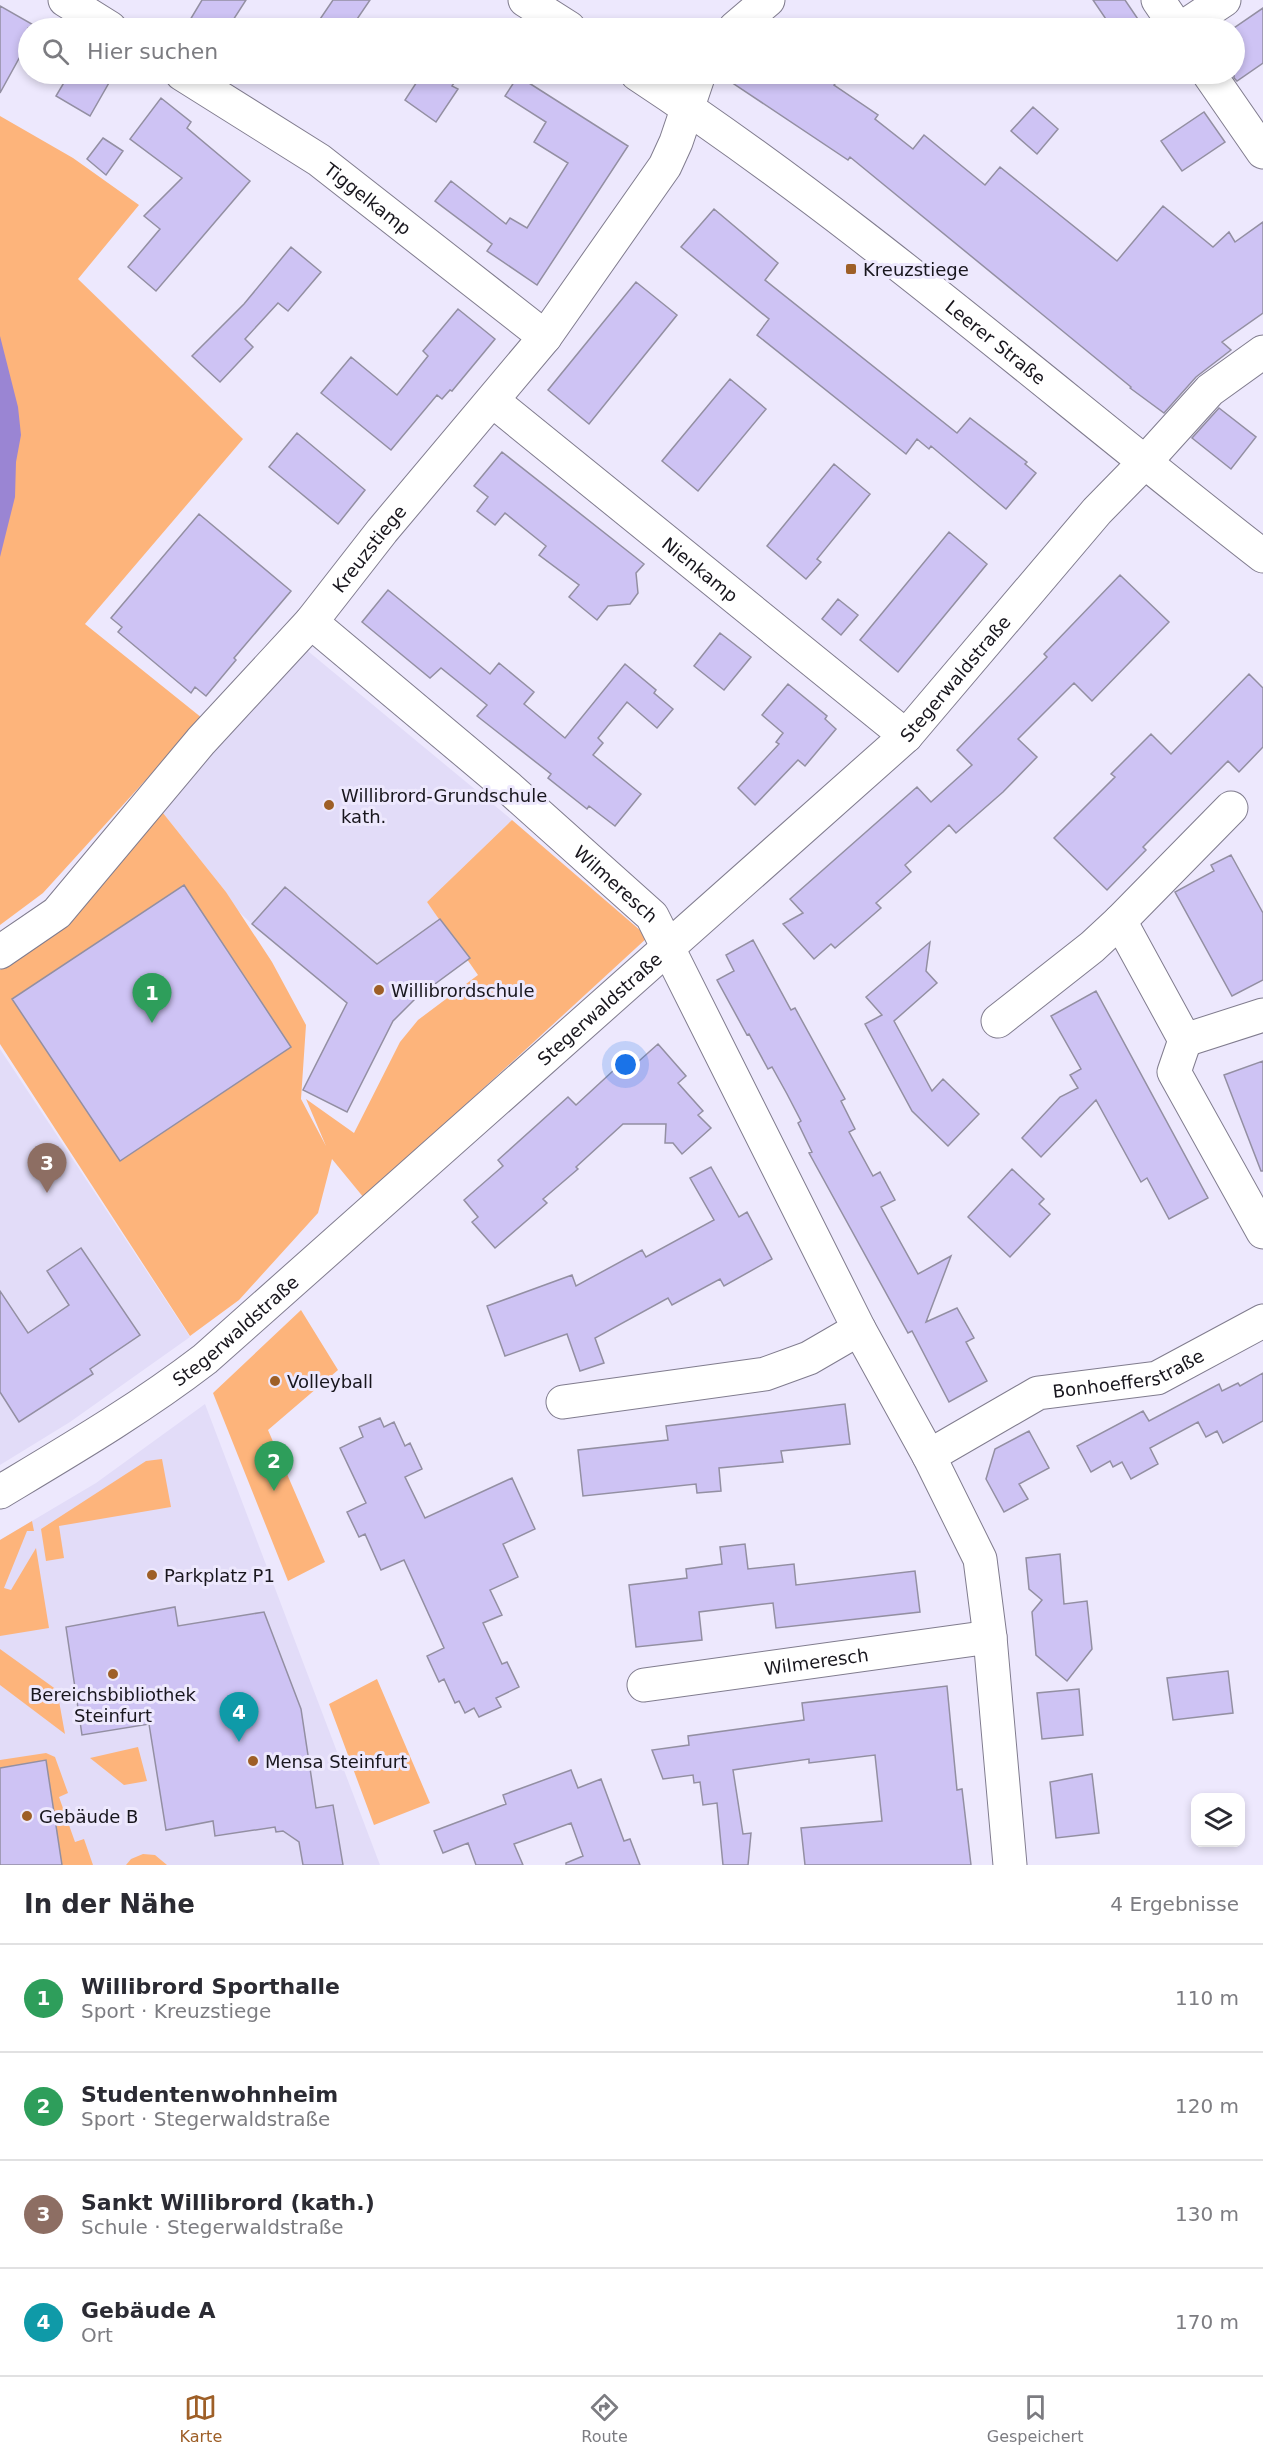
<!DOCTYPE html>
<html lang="de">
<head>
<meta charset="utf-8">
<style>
  body { margin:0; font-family:"DejaVu Sans",sans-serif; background:#f2f2f3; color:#2b2b33 }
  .controls { position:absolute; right:18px; bottom:18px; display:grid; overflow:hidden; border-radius:12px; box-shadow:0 3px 9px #0003 }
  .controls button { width:54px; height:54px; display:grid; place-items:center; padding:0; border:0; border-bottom:2px solid #e1e1e2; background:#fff; color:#2b2b33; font:30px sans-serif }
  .you { position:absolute; left:626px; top:1065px; width:21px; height:21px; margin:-15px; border:4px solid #fff; border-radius:50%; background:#1a73e8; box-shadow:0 0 0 9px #1a73e833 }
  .badge { display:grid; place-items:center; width:39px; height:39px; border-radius:50%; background:#9e5f27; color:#fff; font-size:20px; font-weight:700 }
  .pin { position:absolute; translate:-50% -50px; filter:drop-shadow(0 2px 3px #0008) }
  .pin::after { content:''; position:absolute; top:32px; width:21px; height:18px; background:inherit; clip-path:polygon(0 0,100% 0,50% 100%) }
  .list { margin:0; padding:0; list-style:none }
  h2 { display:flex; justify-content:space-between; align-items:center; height:78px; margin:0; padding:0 24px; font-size:26px }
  h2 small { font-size:20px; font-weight:400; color:#7c7c81 }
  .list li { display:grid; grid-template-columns:39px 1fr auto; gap:18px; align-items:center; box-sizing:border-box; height:108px; padding:0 24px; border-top:2px solid #e1e1e2 }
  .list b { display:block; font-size:22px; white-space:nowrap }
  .list p { margin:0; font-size:20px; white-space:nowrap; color:#7c7c81 }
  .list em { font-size:20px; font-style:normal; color:#7c7c81 }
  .icon { flex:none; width:33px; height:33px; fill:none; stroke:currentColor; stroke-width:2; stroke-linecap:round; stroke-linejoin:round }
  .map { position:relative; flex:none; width:1263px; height:1865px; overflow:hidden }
  .search { position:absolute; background:#fff; box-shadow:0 3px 9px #0003; left:18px; right:18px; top:18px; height:66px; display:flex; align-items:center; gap:15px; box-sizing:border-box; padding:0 21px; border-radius:33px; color:#7c7c81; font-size:22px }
  .sheet { height:510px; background:#fff }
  nav { display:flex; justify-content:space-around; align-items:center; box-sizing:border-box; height:84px; border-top:2px solid #e1e1e2; background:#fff; font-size:16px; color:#7c7c81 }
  nav a { display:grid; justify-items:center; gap:3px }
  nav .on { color:#9e5f27 }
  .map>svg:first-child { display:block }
</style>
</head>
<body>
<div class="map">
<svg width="1263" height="1865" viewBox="0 0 1263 1865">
  <rect width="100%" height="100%" fill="#ede8fd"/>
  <path fill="#e2dcf8" d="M 303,647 L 512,820 L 427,902 L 440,919 L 377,964 L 285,887 L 252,924 L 236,909 L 226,892 L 159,808 Z
    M 0,1049 L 190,1337 L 70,1422 L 0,1465 Z
    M 205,1404 L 380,1865 L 0,1865 L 0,1540 L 96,1483 Z"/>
  <path fill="#fdb47b" d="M 0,116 L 73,158 L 139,205 L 78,279 L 243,439 L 85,624 L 202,718 L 43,893 L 0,925 Z
    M 159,808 L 226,892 L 272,962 L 306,1025 L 301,1099 L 326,1146 L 306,1099 L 354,1133 L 400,1042 L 418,1020 L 478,975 L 427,902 L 512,820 L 648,937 L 364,1198 L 332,1159 L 318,1213 L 239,1300 L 190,1336 L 0,1044 L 0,970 L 65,922 Z
    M 301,1310 L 338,1370 L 268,1430 L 325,1562 L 288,1581 L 213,1393 Z
    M 162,1459 L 171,1507 L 59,1526 L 64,1558 L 46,1561 L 41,1529 L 146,1461 Z
    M 32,1521 L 34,1531 L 27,1531 L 4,1588 L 11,1590 L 36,1548 L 49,1628 L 0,1636 L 0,1540 Z
    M 0,1649 L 57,1690 L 65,1734 L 0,1685 Z
    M 377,1679 L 430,1803 L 374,1825 L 329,1704 Z
    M 138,1747 L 147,1781 L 124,1785 L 90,1758 Z
    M 46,1753 L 55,1757 L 68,1793 L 59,1797 L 75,1842 L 84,1839 L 93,1865 L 62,1865 L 46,1761 L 0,1768 L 0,1760 Z
    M 143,1854 L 155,1855 L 167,1865 L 126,1865 L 131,1859 Z"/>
  <path fill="#9a85d3" d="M 0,336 L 18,407 L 21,435 L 16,462 L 15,497 L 0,557 Z"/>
  <path fill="#cec3f4" stroke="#938fa2" stroke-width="1.5" d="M 202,0 L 246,0 L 228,28 L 204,28 L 190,20 Z
    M 333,0 L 370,0 L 351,28 L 314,28 Z
    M 1093,0 L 1125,0 L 1144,28 L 1112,28 Z
    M 0,6 L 37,27 L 28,28 L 28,42 L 0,93 Z
    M 1263,8 L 1263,63 L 1237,81 L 1234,78 L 1234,28 Z
    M 69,74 L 114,74 L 90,116 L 56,96 Z
    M 422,74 L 460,74 L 452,86 L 458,89 L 436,122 L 405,100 Z
    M 719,74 L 844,74 L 834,85 L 878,115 L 875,119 L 913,149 L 924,135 L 985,185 L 1000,167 L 1117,261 L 1163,206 L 1213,247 L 1229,232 L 1235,242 L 1263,222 L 1263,313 L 1222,342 L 1231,350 L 1196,377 L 1164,413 L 1130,388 L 1131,387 L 850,157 L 848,160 Z
    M 518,76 L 628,146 L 537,285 L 487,251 L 492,244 L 435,201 L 451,181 L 506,224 L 510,218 L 527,228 L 568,163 L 534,142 L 546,122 L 505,96 Z
    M 161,98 L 191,122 L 187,128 L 250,181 L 156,291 L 128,267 L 160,229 L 144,216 L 182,178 L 130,139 Z
    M 1033,107 L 1058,129 L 1037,154 L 1011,131 Z
    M 1204,112 L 1225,142 L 1182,171 L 1161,141 Z
    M 103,138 L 123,151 L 106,175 L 87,159 Z
    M 714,209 L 778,263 L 765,280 L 957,433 L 970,418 L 1027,462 L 1025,464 L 1036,473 L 1006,509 L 931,446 L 929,449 L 917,439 L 906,454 L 757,335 L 769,319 L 681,247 Z
    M 291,247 L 321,272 L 288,311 L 278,303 L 245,339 L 253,347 L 220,382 L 192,356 L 244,304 Z
    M 636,282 L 677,315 L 589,424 L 548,390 Z
    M 458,309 L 495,339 L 452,391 L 450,390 L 442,399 L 437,395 L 391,450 L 321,393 L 351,357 L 397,395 L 428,356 L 423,351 Z
    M 730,379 L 766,409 L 698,491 L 662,461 Z
    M 1219,408 L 1256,437 L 1231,469 L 1192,438 Z
    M 297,433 L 365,490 L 338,524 L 269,467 Z
    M 502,452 L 644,564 L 636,573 L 638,593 L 630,604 L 608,606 L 597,620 L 569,597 L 579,585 L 539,555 L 546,546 L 505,513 L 495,525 L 477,511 L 488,497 L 474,486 Z
    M 834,464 L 870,494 L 817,559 L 821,562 L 806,579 L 767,546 Z
    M 199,514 L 291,591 L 234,658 L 236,660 L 206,696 L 195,687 L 191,693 L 118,632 L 122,627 L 111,618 Z
    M 949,532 L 987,564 L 898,672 L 860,640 Z
    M 1120,575 L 1169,622 L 1092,701 L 1074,683 L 1018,739 L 1037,757 L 1003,792 L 956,833 L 949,825 L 905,865 L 911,872 L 876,903 L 881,908 L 835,948 L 831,944 L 814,959 L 783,924 L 803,913 L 790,899 L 917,787 L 931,802 L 972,765 L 957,750 L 1047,657 L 1044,654 Z
    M 388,590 L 490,674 L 499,663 L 534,692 L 524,704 L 565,738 L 625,664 L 656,690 L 654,693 L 673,709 L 657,728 L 627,702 L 598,738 L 603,743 L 593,755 L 641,794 L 615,826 L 589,806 L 587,809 L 548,778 L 551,774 L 477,716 L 487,705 L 441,668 L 430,678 L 362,622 Z
    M 838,599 L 858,615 L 841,635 L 822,619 Z
    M 720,633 L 751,657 L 724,690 L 694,666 Z
    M 1249,674 L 1263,688 L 1263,747 L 1239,772 L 1228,761 L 1143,847 L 1146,850 L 1107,890 L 1054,838 L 1115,777 L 1111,774 L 1151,734 L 1171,754 Z
    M 788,684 L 827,716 L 825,719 L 836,729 L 805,766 L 798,760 L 755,805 L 738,788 L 779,744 L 776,742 L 783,733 L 762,715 Z
    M 1231,855 L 1263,913 L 1263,980 L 1232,996 L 1175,892 L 1214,871 L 1211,865 Z
    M 184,885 L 291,1047 L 120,1161 L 12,999 Z
    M 285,887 L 377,964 L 440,919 L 470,958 L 416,998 L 393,1021 L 347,1112 L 303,1090 L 347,1003 L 252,924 Z
    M 753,940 L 791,1010 L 795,1008 L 845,1099 L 841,1101 L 855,1129 L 849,1132 L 873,1176 L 880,1172 L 895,1200 L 881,1207 L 918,1274 L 951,1256 L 926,1322 L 957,1308 L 974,1338 L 966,1342 L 987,1381 L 949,1402 L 912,1331 L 908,1333 L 809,1153 L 812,1152 L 798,1123 L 801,1121 L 787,1094 L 772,1067 L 768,1069 L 749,1034 L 747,1035 L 717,980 L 734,971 L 726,955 Z
    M 930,942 L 926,971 L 937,983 L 894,1021 L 932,1091 L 943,1079 L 979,1114 L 948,1146 L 912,1111 L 865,1024 L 882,1015 L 866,997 Z
    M 1096,991 L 1208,1198 L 1169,1219 L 1147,1178 L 1141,1182 L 1096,1100 L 1041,1157 L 1022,1138 L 1060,1097 L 1078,1088 L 1070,1075 L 1081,1069 L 1051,1016 Z
    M 658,1044 L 686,1076 L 678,1083 L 703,1111 L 698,1115 L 711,1128 L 682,1154 L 673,1143 L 665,1143 L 666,1124 L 623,1124 L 576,1167 L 578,1169 L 543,1199 L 547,1203 L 495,1248 L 472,1222 L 478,1217 L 464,1200 L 503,1166 L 498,1160 L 568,1097 L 576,1105 L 614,1070 L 621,1077 Z
    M 1263,1061 L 1263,1171 L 1261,1171 L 1224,1075 Z
    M 711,1167 L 739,1217 L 747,1212 L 772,1259 L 724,1286 L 720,1279 L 672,1305 L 668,1298 L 595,1338 L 604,1363 L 580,1371 L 567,1334 L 505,1356 L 487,1306 L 572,1275 L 576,1286 L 642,1250 L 646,1257 L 714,1220 L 690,1178 Z
    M 1012,1169 L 1044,1199 L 1039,1204 L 1050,1214 L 1010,1257 L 968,1217 Z
    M 81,1248 L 140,1335 L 90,1369 L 93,1374 L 19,1422 L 0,1392 L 0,1291 L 28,1333 L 69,1305 L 47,1271 Z
    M 1263,1373 L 1263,1421 L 1223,1443 L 1217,1431 L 1206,1437 L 1198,1422 L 1150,1448 L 1158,1464 L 1131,1479 L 1122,1462 L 1113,1467 L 1110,1461 L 1091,1472 L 1077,1446 L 1143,1411 L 1149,1421 L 1219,1384 L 1222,1391 L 1238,1383 L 1240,1386 Z
    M 845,1404 L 850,1444 L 781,1451 L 783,1462 L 719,1468 L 721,1491 L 697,1493 L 696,1484 L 583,1496 L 578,1450 L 668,1440 L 666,1426 Z
    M 380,1418 L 384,1427 L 394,1422 L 405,1446 L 410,1443 L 422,1469 L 405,1477 L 425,1518 L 512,1478 L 535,1529 L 503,1544 L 518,1577 L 490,1590 L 502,1615 L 483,1623 L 502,1664 L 507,1662 L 519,1687 L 496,1698 L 501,1707 L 479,1717 L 474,1708 L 465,1713 L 459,1701 L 455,1703 L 444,1679 L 439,1682 L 427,1656 L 444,1648 L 404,1560 L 381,1570 L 365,1534 L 359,1537 L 347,1512 L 366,1503 L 340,1448 L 363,1437 L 359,1427 Z
    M 1029,1431 L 1049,1468 L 1019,1484 L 1028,1499 L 1004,1512 L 986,1479 L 995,1449 Z
    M 745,1544 L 748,1569 L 794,1564 L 796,1585 L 915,1571 L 920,1612 L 776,1628 L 773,1603 L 699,1612 L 702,1640 L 636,1647 L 629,1585 L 687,1578 L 686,1569 L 722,1564 L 720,1547 Z
    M 1060,1554 L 1064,1604 L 1087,1601 L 1092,1649 L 1067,1681 L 1036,1655 L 1032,1612 L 1042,1600 L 1029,1589 L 1026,1558 Z
    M 175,1607 L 178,1626 L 264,1612 L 301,1709 L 316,1808 L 333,1805 L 343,1865 L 303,1865 L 299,1842 L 283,1831 L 276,1832 L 275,1827 L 215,1836 L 213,1821 L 166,1830 L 149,1724 L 82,1735 L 66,1627 Z
    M 1228,1671 L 1233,1713 L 1173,1720 L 1167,1678 Z
    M 947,1686 L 957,1790 L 962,1789 L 971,1865 L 805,1865 L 801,1828 L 882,1821 L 875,1755 L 809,1763 L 809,1759 L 733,1770 L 743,1834 L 751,1833 L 748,1865 L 723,1865 L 717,1803 L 703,1805 L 700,1782 L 694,1783 L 693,1775 L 663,1779 L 652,1750 L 689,1745 L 688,1736 L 804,1720 L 802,1703 Z
    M 1079,1689 L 1083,1735 L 1042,1739 L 1037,1693 Z
    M 46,1760 L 62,1865 L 0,1865 L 0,1768 Z
    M 571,1770 L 578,1788 L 601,1779 L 624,1841 L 630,1839 L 640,1865 L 566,1865 L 566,1863 L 583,1856 L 571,1823 L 514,1844 L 523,1865 L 476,1865 L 468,1843 L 443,1853 L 434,1831 L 506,1804 L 503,1795 Z
    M 1092,1774 L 1099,1833 L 1056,1838 L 1050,1782 Z"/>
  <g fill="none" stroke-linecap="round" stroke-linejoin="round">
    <defs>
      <g id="minor">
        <path d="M 65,0 L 110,28"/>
        <path d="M 525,0 L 569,28"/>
        <path d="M 1158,0 L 1177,28"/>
        <path d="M 735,28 L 768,0"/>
        <path d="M 1182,28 L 1224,0"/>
        <path id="s1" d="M 182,74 L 319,160 L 545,337"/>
        <path id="s2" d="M 637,74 C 857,219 1055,394 1263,556"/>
        <path d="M 1209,74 L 1263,152"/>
        <path id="s3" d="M 493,401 L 906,736"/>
        <path id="s4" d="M 311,622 L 509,788 L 652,916 L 859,1329 L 929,1456 L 980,1559 L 990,1637 L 1010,1865"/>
        <path d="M 1120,921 L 1231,808"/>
        <path id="s5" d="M 0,952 L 57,913 L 201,741 L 311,622 L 382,531 L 545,337 L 665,166 L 676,142 L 699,74"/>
        <path d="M 998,1021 L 1092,947 L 1120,921 L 1185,1040 L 1174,1072 L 1263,1232"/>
        <path d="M 1185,1040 L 1263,1015"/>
        <path d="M 563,1402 L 765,1374 L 809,1358 L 859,1329"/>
        <path id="s6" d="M 929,1456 L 1038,1393 L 1157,1378 L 1263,1321"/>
        <path id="s7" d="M 0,1492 C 70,1450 140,1409 205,1359 L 906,736 L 1097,511 L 1144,463 L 1210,390 L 1263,352"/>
        <path id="s8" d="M 644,1685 L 990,1637"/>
      </g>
    </defs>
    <use href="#minor" stroke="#807c8e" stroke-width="35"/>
    <use href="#minor" stroke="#fff" stroke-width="33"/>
  </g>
  <g fill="#9e5f27" stroke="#ede8fd" stroke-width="2">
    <rect x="845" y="263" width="12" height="12" rx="3"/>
    <circle cx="329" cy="805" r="6"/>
    <circle cx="379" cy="990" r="6"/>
    <circle cx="275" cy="1381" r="6"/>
    <circle cx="152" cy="1575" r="6"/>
    <circle cx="113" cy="1674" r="6"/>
    <circle cx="253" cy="1761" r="6"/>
    <circle cx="27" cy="1816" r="6"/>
  </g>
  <g text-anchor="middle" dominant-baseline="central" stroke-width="6" stroke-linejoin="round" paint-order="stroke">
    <g font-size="18" fill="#18161d" stroke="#ede8fd">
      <text stroke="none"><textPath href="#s1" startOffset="224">Tiggelkamp</textPath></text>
      <text stroke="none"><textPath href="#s2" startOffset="448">Leerer Straße</textPath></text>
      <text stroke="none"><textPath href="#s5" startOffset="549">Kreuzstiege</textPath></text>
      <text stroke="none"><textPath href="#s3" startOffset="267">Nienkamp</textPath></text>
      <text stroke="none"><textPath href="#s7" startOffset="1258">Stegerwaldstraße</textPath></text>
      <text stroke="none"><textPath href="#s4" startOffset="402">Wilmeresch</textPath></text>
      <text stroke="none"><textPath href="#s7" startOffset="772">Stegerwaldstraße</textPath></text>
      <text stroke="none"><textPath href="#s7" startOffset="286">Stegerwaldstraße</textPath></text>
      <text stroke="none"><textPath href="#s6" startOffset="219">Bonhoefferstraße</textPath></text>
      <text stroke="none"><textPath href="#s8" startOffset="174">Wilmeresch</textPath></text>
    </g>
    <g font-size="18" fill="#18161d" stroke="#ede8fd" text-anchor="start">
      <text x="863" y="269">Kreuzstiege</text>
      <text x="341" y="795">Willibrord-Grundschule<tspan x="341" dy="21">kath.</tspan></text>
      <text x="391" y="990">Willibrordschule</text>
      <text x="287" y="1381">Volleyball</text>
      <text x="164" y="1575">Parkplatz P1</text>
      <text x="113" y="1694" text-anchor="middle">Bereichsbibliothek<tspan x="113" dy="21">Steinfurt</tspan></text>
      <text x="265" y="1761">Mensa Steinfurt</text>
      <text x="39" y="1816">Gebäude B</text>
    </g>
  </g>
</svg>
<div class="controls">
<button><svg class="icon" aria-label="layers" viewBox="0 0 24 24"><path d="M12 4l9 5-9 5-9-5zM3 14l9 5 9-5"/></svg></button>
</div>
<div class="you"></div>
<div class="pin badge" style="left:152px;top:1023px;background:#2e9e5b">1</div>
<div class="pin badge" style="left:274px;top:1491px;background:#2e9e5b">2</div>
<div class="pin badge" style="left:47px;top:1193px;background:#8d6e63">3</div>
<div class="pin badge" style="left:239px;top:1742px;background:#0f9aa8">4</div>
<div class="search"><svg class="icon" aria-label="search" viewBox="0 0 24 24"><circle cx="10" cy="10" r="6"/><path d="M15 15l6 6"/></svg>Hier suchen</div>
</div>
<section class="sheet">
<h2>In der Nähe<small>4 Ergebnisse</small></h2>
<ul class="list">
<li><span class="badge" style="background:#2e9e5b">1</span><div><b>Willibrord Sporthalle</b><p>Sport · Kreuzstiege</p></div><em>110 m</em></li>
<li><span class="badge" style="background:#2e9e5b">2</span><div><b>Studentenwohnheim</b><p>Sport · Stegerwaldstraße</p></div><em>120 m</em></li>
<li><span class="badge" style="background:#8d6e63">3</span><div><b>Sankt Willibrord (kath.)</b><p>Schule · Stegerwaldstraße</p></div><em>130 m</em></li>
<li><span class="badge" style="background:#0f9aa8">4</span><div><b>Gebäude A</b><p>Ort</p></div><em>170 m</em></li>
</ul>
</section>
<nav>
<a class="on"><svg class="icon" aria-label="map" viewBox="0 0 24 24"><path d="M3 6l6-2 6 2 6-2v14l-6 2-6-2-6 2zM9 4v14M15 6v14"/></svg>Karte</a>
<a><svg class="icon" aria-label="directions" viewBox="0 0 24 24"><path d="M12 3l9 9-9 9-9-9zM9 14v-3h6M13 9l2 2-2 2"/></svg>Route</a>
<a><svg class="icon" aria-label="saved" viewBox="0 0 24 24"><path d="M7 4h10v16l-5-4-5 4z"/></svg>Gespeichert</a>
</nav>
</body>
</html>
